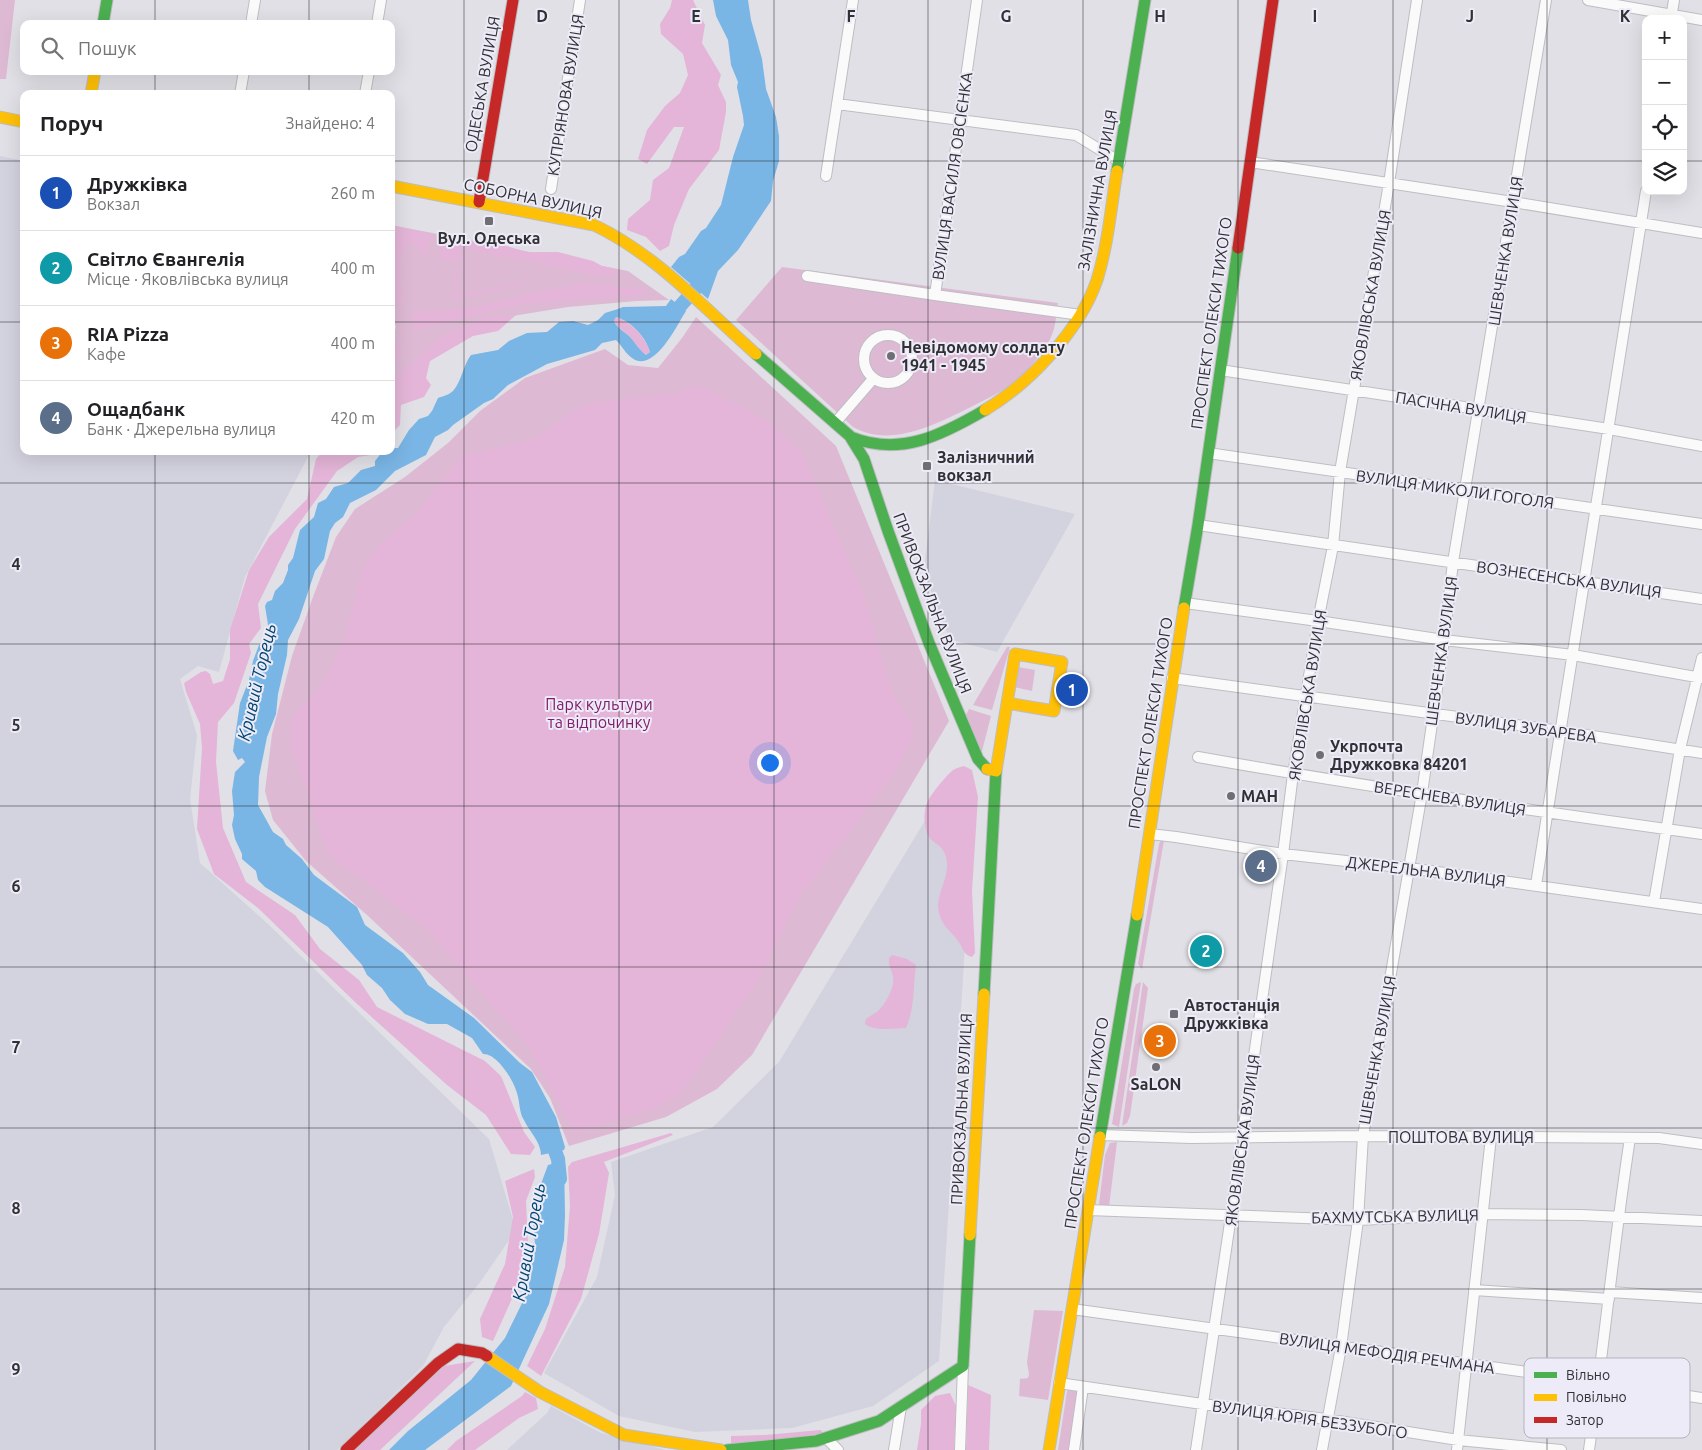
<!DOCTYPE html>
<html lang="uk">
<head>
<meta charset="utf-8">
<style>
  body { margin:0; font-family:Ubuntu,sans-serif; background:#f6f6f6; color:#202124 }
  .controls { position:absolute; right:15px; top:15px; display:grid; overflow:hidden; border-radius:10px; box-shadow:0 5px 20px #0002 }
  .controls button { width:45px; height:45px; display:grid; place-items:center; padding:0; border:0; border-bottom:1px solid #e0e0e0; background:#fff; color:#202124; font:25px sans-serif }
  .you { position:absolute; left:769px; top:762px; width:18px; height:18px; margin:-12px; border:4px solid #fff; border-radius:50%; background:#1a73e8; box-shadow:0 0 0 8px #1a73e833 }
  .badge { display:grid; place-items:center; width:32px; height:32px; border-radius:50%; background:#2563eb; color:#fff; font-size:16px; font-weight:700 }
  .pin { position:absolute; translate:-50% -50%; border:2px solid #fff; box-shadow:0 1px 5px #0006 }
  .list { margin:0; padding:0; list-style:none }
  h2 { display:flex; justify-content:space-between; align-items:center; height:65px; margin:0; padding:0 20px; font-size:21px }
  h2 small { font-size:16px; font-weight:400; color:#757577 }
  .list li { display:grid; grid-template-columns:32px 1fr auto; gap:15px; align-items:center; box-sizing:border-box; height:75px; padding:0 20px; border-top:1px solid #e0e0e0 }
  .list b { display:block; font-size:19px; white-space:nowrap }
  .list p { margin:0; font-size:16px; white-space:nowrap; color:#757577 }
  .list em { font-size:16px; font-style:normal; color:#757577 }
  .icon { flex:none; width:28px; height:28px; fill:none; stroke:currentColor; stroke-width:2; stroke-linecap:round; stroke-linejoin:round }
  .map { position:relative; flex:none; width:1702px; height:1450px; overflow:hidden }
  .search { position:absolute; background:#fff; box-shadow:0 5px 20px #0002; left:20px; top:20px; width:375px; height:55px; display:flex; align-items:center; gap:12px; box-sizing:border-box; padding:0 18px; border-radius:10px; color:#757577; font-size:19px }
  .panel { position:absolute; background:#fff; box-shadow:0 5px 20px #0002; left:20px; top:90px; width:375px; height:365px; border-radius:10px }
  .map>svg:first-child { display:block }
</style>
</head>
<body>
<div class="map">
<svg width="1702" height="1450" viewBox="0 0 1702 1450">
  <rect width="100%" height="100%" fill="#e1e0e6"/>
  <path fill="#d3d2df" d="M 0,156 L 24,161 L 24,451 L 311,451 L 245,577 L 219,672 L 198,666 L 180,679 L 197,735 L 190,799 L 200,863 L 268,924 L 489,1139 L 516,1230 L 481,1281 L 444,1327 L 423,1366 L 337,1450 L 0,1450 Z
    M 935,480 L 1075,514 L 997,652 L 953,640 L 943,626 L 934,605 L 925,560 Z
    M 952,776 L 975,786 L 939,1361 L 873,1406 L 792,1428 L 695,1432 L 619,1416 L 544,1373 L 597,1277 L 615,1195 L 611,1162 L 713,1127 L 779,1062 Z
    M 551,1406 L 601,1433 L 666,1450 L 507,1450 L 547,1413 Z"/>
  <path fill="#deb9d4" d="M 0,0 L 15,0 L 6,79 L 0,79 Z
    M 391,225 L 628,271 L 669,300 L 637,301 L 568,307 L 501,318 L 391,384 L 391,350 L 396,326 L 391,324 Z
    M 782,267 L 1058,303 C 1056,313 1056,327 1051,337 C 1047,347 1032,365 1024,374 C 1009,389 988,398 969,408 C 934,425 890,448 853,427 L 736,320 Z
    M 696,317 L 836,446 L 949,721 L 752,1055 L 717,1089 L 666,1117 L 569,1146 L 550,1098 L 531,1069 L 367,915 L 306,861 L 273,820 L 265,791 L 272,734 L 292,656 L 313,597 L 336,537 L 355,509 L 405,477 L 448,443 L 480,411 L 525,378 L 605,349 L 628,365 L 658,368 L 682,338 Z
    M 1007,647 L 1010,647 L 992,710 L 973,705 Z
    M 1018,667 L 1035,670 L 1032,691 L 1014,687 Z
    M 969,709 L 991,716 L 981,755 L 964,719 Z
    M 1161,840 L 1164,840 L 1142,969 L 1138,964 L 1159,844 Z
    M 1141,982 L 1119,1127 L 1112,1124 L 1134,989 L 1136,984 Z
    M 1143,982 L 1148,988 L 1130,1116 L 1127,1123 L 1122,1126 Z
    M 1117,1142 L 1109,1207 L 1102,1207 L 1099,1204 L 1105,1155 L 1110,1143 Z
    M 1034,1310 L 1063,1311 L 1048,1400 L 1019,1396 L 1020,1379 L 1028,1378 L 1029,1374 L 1027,1362 Z
    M 1071,1389 L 1078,1391 L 1071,1450 L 1058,1450 L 1067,1391 Z"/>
  <path fill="#e4b5d8" d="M 672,0 L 693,0 L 705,25 L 702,43 L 721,75 L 718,85 L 726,102 L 726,112 L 719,150 L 689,189 L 674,225 L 669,246 L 660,251 L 646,237 L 627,230 L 628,219 L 650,200 L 653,180 L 669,168 L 684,127 L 674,127 L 647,164 L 638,159 L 647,130 L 665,106 L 680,93 L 688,75 L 683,54 L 661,34 L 660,24 L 670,8 Z
    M 396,226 L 431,235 L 426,256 L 413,243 L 409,242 C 397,256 398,277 403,294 C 400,300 399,306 391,306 L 391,253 L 396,241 Z
    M 449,236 L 468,242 L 503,245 L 527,252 L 558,252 L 593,261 L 602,266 L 612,268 L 616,272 L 608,276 L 593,276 L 524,259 L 503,257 L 465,248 L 460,248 L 462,258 L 458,262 L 455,259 L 454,261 L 440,258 L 443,237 Z
    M 456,266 L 458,266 L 455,295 L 522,283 L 522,285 L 452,299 Z
    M 583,283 L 642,289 L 651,294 L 517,305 L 414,330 L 413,312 L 422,310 L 428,312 L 478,307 L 525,294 Z
    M 516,315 L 498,331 L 473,336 L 430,361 L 426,378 L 431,385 L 424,397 L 401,405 L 400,425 L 391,434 L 391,351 L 397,344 L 402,351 L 394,369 L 397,377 L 442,337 L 487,316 Z
    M 616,317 C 632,323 645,336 650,352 L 646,355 C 639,350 635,342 629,336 C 624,330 616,327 614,321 Z
    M 699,385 L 766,420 L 801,451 L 863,594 L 890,688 L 915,730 L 895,772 L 801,894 L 754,986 L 681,1092 L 660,1106 L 574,1132 L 529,1047 L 425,927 L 328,854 L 290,743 L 292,717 L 324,682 L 336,659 L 345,638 L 363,568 L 377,547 L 414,516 L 462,456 L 535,439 L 574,410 L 596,402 L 675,394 Z
    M 323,451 L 375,451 L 371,455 L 358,457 L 337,471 L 295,529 L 258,604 L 261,628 L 249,644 L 251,653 L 234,703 L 218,722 L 216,762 L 223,828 L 246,882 L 295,915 L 320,949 L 359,980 L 377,1007 L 485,1061 L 501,1076 L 524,1132 L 535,1147 L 530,1155 L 511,1154 L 486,1115 L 447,1085 L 355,1002 L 258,908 L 214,874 L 197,829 L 202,748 L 200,724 L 186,692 L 184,683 L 201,672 L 206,671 L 210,674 L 213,684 L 223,681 L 230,659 L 230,630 L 249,570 L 269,537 L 307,499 L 316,459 Z
    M 964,766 L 972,770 L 978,797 L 972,891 L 975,953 L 972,957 C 963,955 963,947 958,941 C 952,932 943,927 940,916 C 932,896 952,878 946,857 C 943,845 935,845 929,837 C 924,829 923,812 927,803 C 930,795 946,776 953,770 C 956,768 960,767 964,766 Z
    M 892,955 L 907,959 L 916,965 C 913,986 915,1008 906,1028 C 894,1028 875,1032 865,1024 L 866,1019 C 870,1016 876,1013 879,1010 C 886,1003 895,987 893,977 C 892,970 888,965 889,958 Z
    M 671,1133 L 673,1135 L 604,1162 L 609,1173 L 599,1234 L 581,1299 L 541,1376 L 527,1366 L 545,1329 L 565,1267 L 570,1206 L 568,1167 L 572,1162 Z
    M 534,1169 L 535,1177 L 526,1201 L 528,1245 L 514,1294 L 493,1341 L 482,1337 L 480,1319 L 505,1264 L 513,1217 L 505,1181 Z
    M 475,1361 L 380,1450 L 355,1450 L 444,1366 Z
    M 968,1385 L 991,1395 L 989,1450 L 966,1450 Z
    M 525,1392 L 536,1398 L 538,1409 L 519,1418 L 475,1450 L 447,1450 L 456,1441 L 522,1396 Z
    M 950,1393 L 956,1406 L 954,1450 L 917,1450 L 921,1424 L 921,1410 L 935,1396 Z
    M 821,1430 L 823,1433 L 790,1439 L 731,1444 L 731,1436 L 765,1435 Z"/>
  <path fill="#79b5e5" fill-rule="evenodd" d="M 713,0 L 748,0 L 751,20 L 762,59 L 766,89 L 776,117 L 779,136 L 779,161 L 773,181 L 771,201 L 738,250 L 718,271 L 708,299 L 671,267 L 679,257 L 685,254 L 701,231 L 706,228 L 721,205 L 733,157 L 744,125 L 743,116 L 737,87 L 738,82 L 731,65 L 728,40 L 716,16 Z
    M 671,299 L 686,311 C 677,325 654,374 632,358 C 626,354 622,346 616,340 L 602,343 L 595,350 L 547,364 L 508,385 L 493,399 L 484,403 L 453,425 L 448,430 L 435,437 L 426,455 L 395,471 L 376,490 L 350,503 L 343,517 L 335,523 L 330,531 L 324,559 L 315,571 L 299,619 L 288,640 L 287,655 L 278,694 L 276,714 L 267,737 L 259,777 L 258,805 L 273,832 L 283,839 L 286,845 L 302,859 L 314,875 L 357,907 L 365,925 L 403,953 L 420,972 L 428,985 L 474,1018 L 520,1063 L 532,1072 L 556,1117 L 565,1147 L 564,1150 L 541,1155 C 541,1142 529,1131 524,1120 C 519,1113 520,1102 517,1093 C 514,1081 497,1053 483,1054 L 472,1038 L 447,1024 L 428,1024 L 405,1014 L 390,1000 L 382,988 L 367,975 L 362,965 L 328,927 L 265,887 L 258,880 L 256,871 L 242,859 L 242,854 L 235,839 L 232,825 L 234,815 L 232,791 L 235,772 L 245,762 L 242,758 L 238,760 L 233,751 L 240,703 L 249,680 L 253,661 L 259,645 L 264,642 L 268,641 L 270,637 L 265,606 L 267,602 L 272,600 L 275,591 L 283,583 L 288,570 L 288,565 L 293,558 L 300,530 L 314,517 L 318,503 L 326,499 L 334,487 L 348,483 L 361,470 L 375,466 L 375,461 L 383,451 L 391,451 L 391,448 L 398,448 L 409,430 L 419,419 L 428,416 L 432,411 L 438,398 C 443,396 449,395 453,391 C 462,381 463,365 471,355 L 498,350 L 509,341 L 527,333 L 547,332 L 559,322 L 573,321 L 588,325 L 598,320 L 605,313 L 618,309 L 623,307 L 666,306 ZM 616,317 C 632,322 646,337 650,352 L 646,355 C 639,350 635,342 629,336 C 624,331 616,327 614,321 Z
    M 564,1161 L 565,1215 L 564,1240 L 549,1304 L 511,1386 L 425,1450 L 389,1450 L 408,1431 L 471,1380 L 505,1338 L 528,1291 L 535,1244 L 532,1208 L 548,1165 Z"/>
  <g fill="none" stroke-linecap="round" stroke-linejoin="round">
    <path stroke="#79b5e5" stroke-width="14" d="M 667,318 L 675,312 L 697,287
      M 549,1135 L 558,1159 L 560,1179"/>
    <defs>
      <path id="street" d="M 977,0 L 935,295 L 1081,315
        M 1588,0 L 1702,20
        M 1671,19 L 1674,0
        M 251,24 L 255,0
        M 377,24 L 381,0
        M 240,94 L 244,71
        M 365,94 L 369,71
        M 837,104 L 1076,135 L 1120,162
        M 1250,162 L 1513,202 L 1702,233
        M 826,176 L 853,0
        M 551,189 L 580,0
        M 807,276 L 935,295
        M864 359a24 24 0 1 1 48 0a24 24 0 1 1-48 0Z
        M 1220,370 L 1609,429 L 1702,446
        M 835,423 L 873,379
        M 1208,453 L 1702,524
        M 1198,525 L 1702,599
        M 1185,603 L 1318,621 L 1444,640 L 1573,655 L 1702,678
        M 1172,678 L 1561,731 L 1702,753
        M 1198,757 C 1366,787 1534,811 1702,834
        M 1150,834 L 1176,837 L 1283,854 L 1409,868 L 1702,909
        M 1536,885 L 1646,191
        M 1654,902 L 1680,749 L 1702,658
        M 1100,1135 L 1192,1138 L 1363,1136 L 1659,1138 L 1702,1144
        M 1088,1210 L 1358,1220 L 1483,1214 L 1582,1215 L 1702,1221
        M 1474,1290 L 1609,1299
        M 1610,1292 L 1702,1298
        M 1072,1309 L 1599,1382 L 1702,1398
        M 1059,1383 L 1202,1404 L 1326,1419 L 1458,1440 L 1561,1450
        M 826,1438 L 838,1450
        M 894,1450 L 901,1407
        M 960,1450 L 963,1366
        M 1074,1450 L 1083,1387
        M 1196,1450 L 1231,1216 L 1283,854 L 1293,774 L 1318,621 L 1333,546 L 1340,472 L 1389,183 L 1417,0
        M 1322,1450 L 1341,1347 L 1358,1220 L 1363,1136 L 1422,793 L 1444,640 L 1453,562 L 1546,0
        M 1457,1450 L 1491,1137
        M 1589,1450 C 1604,1346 1614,1242 1630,1138"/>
      <path id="fast" d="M 103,24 L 107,0
        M 1117,171 L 1145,0
        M 756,354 L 851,437 C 900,457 942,435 985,410
        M 851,438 L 864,459 L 888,531 L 929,643 L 978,759 L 987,769
        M 1184,608 L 1198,525 L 1238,248
        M 984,994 L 996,771
        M 1100,1137 L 1137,915
        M 727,1450 L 816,1441 L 879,1421 L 963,1366 L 970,1235"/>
      <path id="slow" d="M 91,94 L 95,71
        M 0,117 L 24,122
        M 391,186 L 594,225 C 657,255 704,308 756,354
        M 985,410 C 1030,383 1080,330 1097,280 C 1108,245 1111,207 1117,171
        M 987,769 L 996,771 L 1015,654 L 1062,662 L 1054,711 L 1007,703
        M 1137,915 L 1184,608
        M 970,1235 L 984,994
        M 487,1356 L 540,1392 L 624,1435 L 721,1450
        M 1049,1450 L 1100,1137"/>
      <path id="jam" d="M 479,202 L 513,0
        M 1238,248 L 1273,0
        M 346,1450 L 438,1363 L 458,1349 L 482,1353 L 487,1356"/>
    </defs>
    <use href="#street" stroke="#bebec2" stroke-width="12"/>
    <use href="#fast" stroke="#bebec2" stroke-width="13"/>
    <use href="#slow" stroke="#bebec2" stroke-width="13"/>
    <use href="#jam" stroke="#bebec2" stroke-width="13"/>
    <use href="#street" stroke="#fafafb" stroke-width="10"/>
    <use href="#fast" stroke="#4caf50" stroke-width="11"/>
    <use href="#slow" stroke="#ffc107" stroke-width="11"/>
    <use href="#jam" stroke="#c62828" stroke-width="11"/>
  </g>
  <path fill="none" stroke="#313135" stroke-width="1" stroke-opacity="0.55" d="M 155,0 L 155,24M 309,0 L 309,24M 464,0 L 464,1450M 619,0 L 619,1450M 774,0 L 774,1450M 928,0 L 928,1450M 1083,0 L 1083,1450M 1238,0 L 1238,1450M 1393,0 L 1393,1450M 1547,0 L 1547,1450M 155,71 L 155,94M 309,71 L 309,94M 0,161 L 24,161M 391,161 L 1646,161M 1683,161 L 1702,161M 0,322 L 24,322M 391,322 L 1702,322M 155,451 L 155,1450M 309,451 L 309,1450M 0,483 L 1702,483M 0,644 L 1702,644M 0,806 L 1702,806M 0,967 L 1702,967M 0,1128 L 1702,1128M 0,1289 L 1702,1289"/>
  <g fill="#6f6e73" stroke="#ecebf7" stroke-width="2">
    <rect x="484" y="216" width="10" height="10" rx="2.5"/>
    <circle cx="891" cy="356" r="5"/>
    <rect x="922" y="461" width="10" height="10" rx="2.5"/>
    <circle cx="1320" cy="755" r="5"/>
    <circle cx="1231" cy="796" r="5"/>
    <rect x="1169" y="1009" width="10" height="10" rx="2.5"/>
    <circle cx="1156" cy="1067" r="5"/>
  </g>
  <g text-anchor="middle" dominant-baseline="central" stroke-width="4" stroke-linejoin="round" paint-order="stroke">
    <g font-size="16" fill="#313135" stroke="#ecebf7">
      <text transform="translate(482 84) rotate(-80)">ОДЕСЬКА ВУЛИЦЯ</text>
      <text transform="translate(565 95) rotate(-81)">КУПРІЯНОВА ВУЛИЦЯ</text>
      <text transform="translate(952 176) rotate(-82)">ВУЛИЦЯ ВАСИЛЯ ОВСІЄНКА</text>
      <text transform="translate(1097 190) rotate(-80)">ЗАЛІЗНИЧНА ВУЛИЦЯ</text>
      <text transform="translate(533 198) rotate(12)">СОБОРНА ВУЛИЦЯ</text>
      <text transform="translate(1505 251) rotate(-81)">ШЕВЧЕНКА ВУЛИЦЯ</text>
      <text transform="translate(1370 295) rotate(-80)">ЯКОВЛІВСЬКА ВУЛИЦЯ</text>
      <text transform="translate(1211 323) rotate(-82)">ПРОСПЕКТ ОЛЕКСИ ТИХОГО</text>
      <text transform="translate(1461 407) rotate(9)">ПАСІЧНА ВУЛИЦЯ</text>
      <text transform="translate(1455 489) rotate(8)">ВУЛИЦЯ МИКОЛИ ГОГОЛЯ</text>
      <text transform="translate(1569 579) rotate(8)">ВОЗНЕСЕНСЬКА ВУЛИЦЯ</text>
      <text transform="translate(933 603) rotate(69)">ПРИВОКЗАЛЬНА ВУЛИЦЯ</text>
      <text transform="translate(1441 651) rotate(-82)">ШЕВЧЕНКА ВУЛИЦЯ</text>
      <text transform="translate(1307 695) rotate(-81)">ЯКОВЛІВСЬКА ВУЛИЦЯ</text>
      <text transform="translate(1150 723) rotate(-81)">ПРОСПЕКТ ОЛЕКСИ ТИХОГО</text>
      <text transform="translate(1526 727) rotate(8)">ВУЛИЦЯ ЗУБАРЕВА</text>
      <text transform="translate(1450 798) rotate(9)">ВЕРЕСНЕВА ВУЛИЦЯ</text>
      <text transform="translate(1426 871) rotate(7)">ДЖЕРЕЛЬНА ВУЛИЦЯ</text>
      <text transform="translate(1377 1050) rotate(-80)">ШЕВЧЕНКА ВУЛИЦЯ</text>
      <text transform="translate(961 1109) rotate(-87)">ПРИВОКЗАЛЬНА ВУЛИЦЯ</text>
      <text transform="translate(1086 1123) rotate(-81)">ПРОСПЕКТ ОЛЕКСИ ТИХОГО</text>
      <text x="1461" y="1137">ПОШТОВА ВУЛИЦЯ</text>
      <text transform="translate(1242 1140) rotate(-82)">ЯКОВЛІВСЬКА ВУЛИЦЯ</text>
      <text transform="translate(1395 1216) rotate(-1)">БАХМУТСЬКА ВУЛИЦЯ</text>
      <text transform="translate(1387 1353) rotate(8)">ВУЛИЦЯ МЕФОДІЯ РЕЧМАНА</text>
      <text transform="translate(1310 1419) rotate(8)">ВУЛИЦЯ ЮРІЯ БЕЗЗУБОГО</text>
    </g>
    <g font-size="16" font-weight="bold" fill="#313135" stroke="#ecebf7" text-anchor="start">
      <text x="489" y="238" text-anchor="middle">Вул. Одеська</text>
      <text x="901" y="347">Невідомому солдату<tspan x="901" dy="18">1941 - 1945</tspan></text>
      <text x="937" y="457">Залізничний<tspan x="937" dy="18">вокзал</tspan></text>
      <text x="1330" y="746">Укрпочта<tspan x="1330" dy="18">Дружковка 84201</tspan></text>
      <text x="1241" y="796">МАН</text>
      <text x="1184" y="1005">Автостанція<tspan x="1184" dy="18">Дружківка</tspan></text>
      <text x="1156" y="1084" text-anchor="middle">SaLON</text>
    </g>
    <g font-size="16" fill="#811c6a" stroke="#ecebf7">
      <text x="599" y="704">Парк культури<tspan x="599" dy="18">та відпочинку</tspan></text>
    </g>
    <g font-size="18" font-style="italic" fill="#004570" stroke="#ecebf7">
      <text transform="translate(256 682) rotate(-77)">Кривий Торець</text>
      <text transform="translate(528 1242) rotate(-80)">Кривий Торець</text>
    </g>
  </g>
  <rect x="1524" y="1358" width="166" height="80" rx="8" fill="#ecebf7" stroke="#b4b3bd" stroke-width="1"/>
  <rect x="1534" y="1372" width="23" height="6" fill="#4caf50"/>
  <rect x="1534" y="1394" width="23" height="7" fill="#ffc107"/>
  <rect x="1534" y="1417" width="23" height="6" fill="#c62828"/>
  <g font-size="14" fill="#313135">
    <text x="1566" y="1380">Вільно</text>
    <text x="1566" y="1402">Повільно</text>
    <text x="1566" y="1425">Затор</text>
  </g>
  <g font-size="16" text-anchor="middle" font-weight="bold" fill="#313135" stroke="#ecebf7" stroke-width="4" stroke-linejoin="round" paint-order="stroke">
    <text x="542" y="22">D</text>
    <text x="696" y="22">E</text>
    <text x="851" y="22">F</text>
    <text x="1006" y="22">G</text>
    <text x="1160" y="22">H</text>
    <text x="1315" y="22">I</text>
    <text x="1470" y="22">J</text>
    <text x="1625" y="22">K</text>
    <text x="16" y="570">4</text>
    <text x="16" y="731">5</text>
    <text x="16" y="892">6</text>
    <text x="16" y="1053">7</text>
    <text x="16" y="1214">8</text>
    <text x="16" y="1375">9</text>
  </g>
</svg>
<div class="controls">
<button>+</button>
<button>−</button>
<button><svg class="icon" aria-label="locate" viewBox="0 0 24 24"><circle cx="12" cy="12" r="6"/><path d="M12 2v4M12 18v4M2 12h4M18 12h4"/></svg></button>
<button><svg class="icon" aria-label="layers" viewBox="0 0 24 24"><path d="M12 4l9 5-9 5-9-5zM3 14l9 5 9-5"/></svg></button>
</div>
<div class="you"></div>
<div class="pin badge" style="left:1072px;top:690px;background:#1a4fb4">1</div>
<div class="pin badge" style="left:1206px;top:951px;background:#0f9aa8">2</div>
<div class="pin badge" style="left:1160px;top:1041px;background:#e8710a">3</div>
<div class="pin badge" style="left:1261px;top:866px;background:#5c6f8a">4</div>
<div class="search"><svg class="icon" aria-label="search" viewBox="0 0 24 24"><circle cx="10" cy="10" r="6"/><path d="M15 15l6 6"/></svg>Пошук</div>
<section class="panel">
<h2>Поруч<small>Знайдено: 4</small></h2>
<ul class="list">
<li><span class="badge" style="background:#1a4fb4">1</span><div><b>Дружківка</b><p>Вокзал</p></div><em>260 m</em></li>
<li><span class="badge" style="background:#0f9aa8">2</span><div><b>Світло Євангелія</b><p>Місце · Яковлівська вулиця</p></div><em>400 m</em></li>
<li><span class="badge" style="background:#e8710a">3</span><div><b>RIA Pizza</b><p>Кафе</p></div><em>400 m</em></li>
<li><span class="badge" style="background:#5c6f8a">4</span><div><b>Ощадбанк</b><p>Банк · Джерельна вулиця</p></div><em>420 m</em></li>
</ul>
</section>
</div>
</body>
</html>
